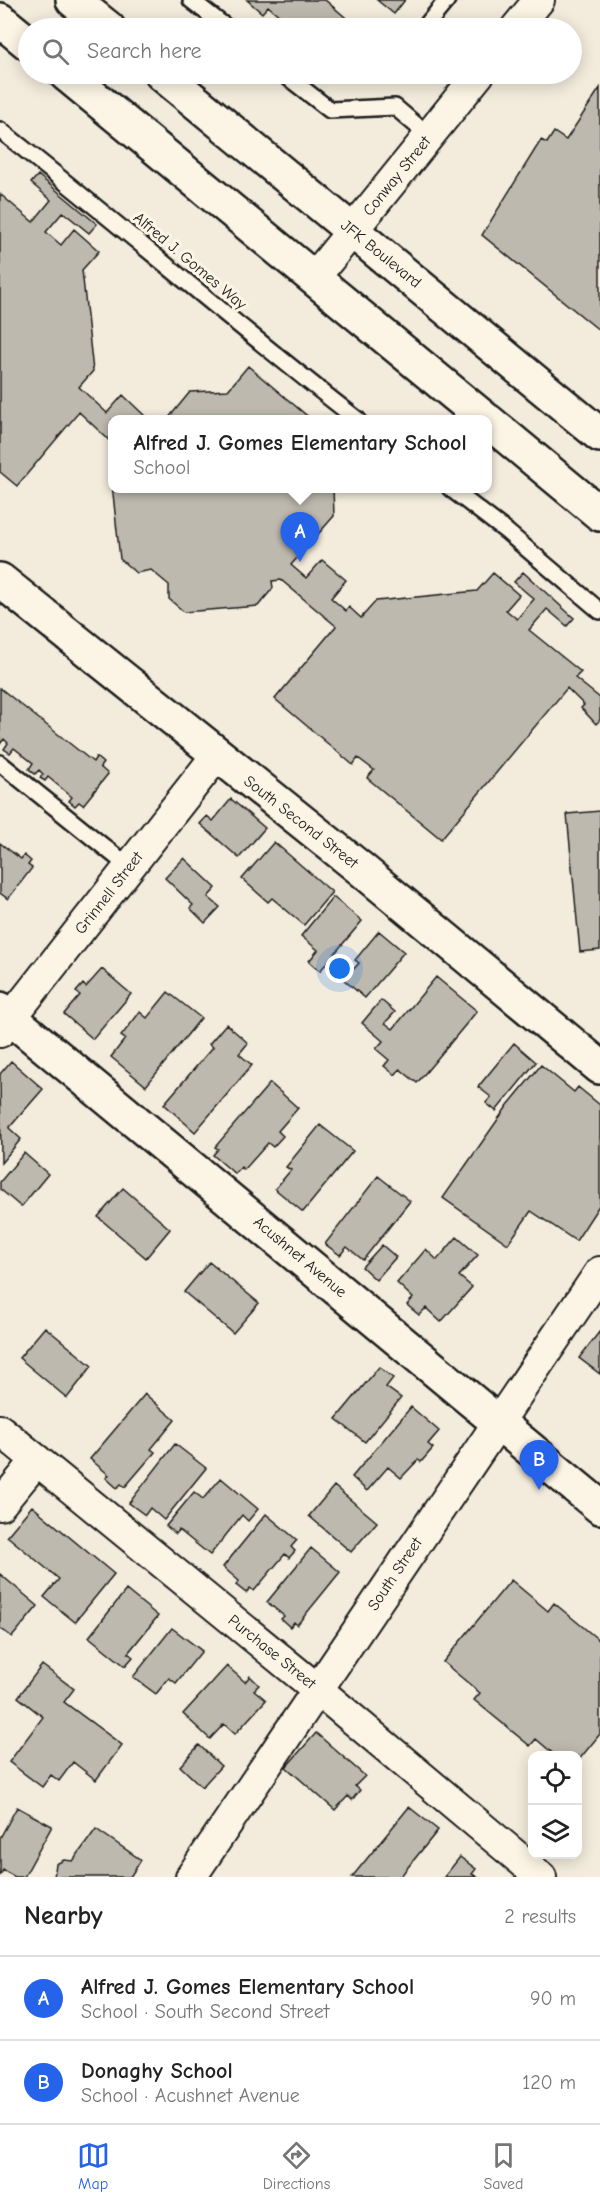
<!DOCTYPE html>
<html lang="en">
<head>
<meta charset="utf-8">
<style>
  body { margin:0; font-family:"Comic Neue",sans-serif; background:#f2f2f2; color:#222 }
  .controls { position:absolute; right:18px; bottom:18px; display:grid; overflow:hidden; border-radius:12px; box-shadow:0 3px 15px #0003 }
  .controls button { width:54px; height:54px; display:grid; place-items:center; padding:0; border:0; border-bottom:2px solid #e0e0e0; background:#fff; color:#222; font:30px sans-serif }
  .you { position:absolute; left:340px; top:969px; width:21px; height:21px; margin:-15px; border:4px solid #fff; border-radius:50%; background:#1a73e8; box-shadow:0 0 0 9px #1a73e833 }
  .badge { display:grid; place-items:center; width:39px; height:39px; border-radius:50%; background:#2563eb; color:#fff; font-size:20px; font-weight:700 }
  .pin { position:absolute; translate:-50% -50px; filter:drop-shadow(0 2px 3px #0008) }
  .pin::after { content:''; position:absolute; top:32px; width:21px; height:18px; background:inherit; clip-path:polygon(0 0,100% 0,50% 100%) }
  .popup { position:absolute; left:108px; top:415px; width:384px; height:78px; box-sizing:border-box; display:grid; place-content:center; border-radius:12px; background:#fff; filter:drop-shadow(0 2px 4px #0005); font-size:20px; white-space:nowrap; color:#767676 }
  .popup b { font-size:22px; color:#222 }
  .popup::after { content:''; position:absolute; left:50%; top:100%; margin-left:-12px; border:12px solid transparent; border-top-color:#fff }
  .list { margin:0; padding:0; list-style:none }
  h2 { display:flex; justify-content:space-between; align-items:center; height:78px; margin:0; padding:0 24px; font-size:26px }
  h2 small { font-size:20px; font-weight:400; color:#767676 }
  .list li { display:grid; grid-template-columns:39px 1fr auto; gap:18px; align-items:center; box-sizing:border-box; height:84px; padding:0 24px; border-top:2px solid #e0e0e0 }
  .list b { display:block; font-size:22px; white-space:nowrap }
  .list p { margin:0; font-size:20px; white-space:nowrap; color:#767676 }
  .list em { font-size:20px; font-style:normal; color:#767676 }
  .icon { flex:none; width:33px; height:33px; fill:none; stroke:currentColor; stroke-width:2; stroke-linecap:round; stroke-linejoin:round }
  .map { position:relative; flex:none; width:600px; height:1877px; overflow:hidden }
  .search { position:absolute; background:#fff; box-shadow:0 3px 15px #0003; left:18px; right:18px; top:18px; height:66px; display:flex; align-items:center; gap:15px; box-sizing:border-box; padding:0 21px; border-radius:33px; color:#767676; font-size:22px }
  .sheet { height:246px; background:#fff }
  nav { display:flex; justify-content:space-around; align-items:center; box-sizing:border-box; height:84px; border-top:2px solid #e0e0e0; background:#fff; font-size:16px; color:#767676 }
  nav a { display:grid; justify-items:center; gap:3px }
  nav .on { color:#2563eb }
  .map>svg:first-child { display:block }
</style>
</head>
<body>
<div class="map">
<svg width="600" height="1877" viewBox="0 0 600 1877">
  <rect width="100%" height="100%" fill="#f3ecdd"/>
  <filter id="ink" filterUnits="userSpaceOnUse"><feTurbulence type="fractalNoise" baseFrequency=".0167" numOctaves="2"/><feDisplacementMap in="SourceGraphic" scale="12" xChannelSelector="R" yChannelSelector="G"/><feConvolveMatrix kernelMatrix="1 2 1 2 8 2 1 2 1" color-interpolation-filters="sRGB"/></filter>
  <g filter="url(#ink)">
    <path fill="#beb9ae" stroke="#1c1c1c" stroke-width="1.5" d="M 247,0 L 325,0 L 358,28 L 294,28 L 268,6 L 262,13 Z
      M 377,0 L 405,0 L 394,14 Z
      M 600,88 L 600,331 L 482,235 L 541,140 L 547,143 L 554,132 L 566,140 Z
      M 38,175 L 97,224 L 89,233 L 63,212 L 46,232 L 61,245 L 74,229 L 99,251 L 82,270 L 93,371 L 79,387 L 107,413 L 123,395 L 145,416 L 142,420 L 112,420 L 112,443 L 79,412 L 17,486 L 0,472 L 0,194 L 33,222 L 51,200 L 31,183 Z
      M 248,366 L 312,420 L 167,420 L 190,392 L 228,390 Z
      M 112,484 L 112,488 L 333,488 L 334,516 L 291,565 L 306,578 L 322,560 L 346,580 L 331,598 L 346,611 L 349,607 L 361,618 L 376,601 L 477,591 L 493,573 L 519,595 L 506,610 L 517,619 L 534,599 L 514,582 L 523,572 L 574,618 L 567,626 L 547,609 L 529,630 L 581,672 L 575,678 L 600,698 L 600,720 L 596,724 L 581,708 L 584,705 L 567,688 L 441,839 L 367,778 L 374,770 L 358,758 L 353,765 L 275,699 L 336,626 L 281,580 L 272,581 L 273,588 L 258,606 L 184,612 L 169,599 L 169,585 L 151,570 L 136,573 L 120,559 L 112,485 Z
      M 0,688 L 93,762 L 96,757 L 103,763 L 100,767 L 108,774 L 83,805 L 79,802 L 75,806 L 69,801 L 72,797 L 48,777 L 45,781 L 40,778 L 43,774 L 39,770 L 35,774 L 29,769 L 33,763 L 14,748 L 10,753 L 4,749 L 8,743 L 4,739 L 0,744 Z
      M 231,799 L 265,828 L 239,858 L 200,824 L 207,816 L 213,821 Z
      M 600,811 L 600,950 L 580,952 L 567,814 Z
      M 274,842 L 332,892 L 304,925 L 272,898 L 268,902 L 242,879 Z
      M 0,843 L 21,859 L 24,855 L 31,861 L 28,865 L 32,868 L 8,899 L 0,893 Z
      M 184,858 L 216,888 L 208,897 L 220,907 L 205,923 L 190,908 L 193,905 L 165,878 Z
      M 333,897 L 362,921 L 320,971 L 309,961 L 318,950 L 301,936 Z
      M 379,931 L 404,952 L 365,998 L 344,980 L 359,963 L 355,960 Z
      M 102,969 L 131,994 L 93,1039 L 64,1014 L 80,995 L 76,992 L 83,984 L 86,987 Z
      M 436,977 L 477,1011 L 417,1083 L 400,1069 L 395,1075 L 384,1066 L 389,1060 L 376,1049 L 383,1041 L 362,1023 L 381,1000 L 395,1012 L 385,1023 L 393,1029 Z
      M 168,992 L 201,1018 L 146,1086 L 111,1057 L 125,1039 L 121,1036 L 140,1012 L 147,1018 Z
      M 226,1024 L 248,1043 L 239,1054 L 252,1065 L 195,1132 L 164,1104 L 213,1047 L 209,1044 Z
      M 514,1043 L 536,1062 L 496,1111 L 486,1103 L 491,1097 L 478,1087 Z
      M 11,1061 L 43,1089 L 9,1128 L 21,1139 L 1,1163 L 0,1074 Z
      M 541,1065 L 574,1092 L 578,1087 L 600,1105 L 600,1204 L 576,1241 L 531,1211 L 508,1244 L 443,1198 L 508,1105 Z
      M 270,1083 L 298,1108 L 278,1131 L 283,1136 L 273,1147 L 268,1143 L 244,1170 L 241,1167 L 235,1174 L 213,1155 L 218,1149 L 215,1147 Z
      M 320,1125 L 353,1151 L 303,1212 L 275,1189 L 291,1170 L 286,1167 Z
      M 24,1153 L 48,1174 L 21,1207 L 0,1189 L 0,1182 Z
      M 378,1176 L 410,1201 L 363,1260 L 347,1247 L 340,1255 L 325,1244 Z
      M 123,1188 L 170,1229 L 146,1258 L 98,1217 Z
      M 457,1237 L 478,1255 L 459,1276 L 472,1287 L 441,1322 L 426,1308 L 419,1315 L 407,1305 L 413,1298 L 397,1283 L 426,1249 L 437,1260 Z
      M 382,1245 L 396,1257 L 376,1280 L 362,1267 Z
      M 209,1262 L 259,1303 L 233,1333 L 184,1292 Z
      M 45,1327 L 92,1366 L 67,1398 L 19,1358 Z
      M 600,1331 L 600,1374 L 579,1358 Z
      M 379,1367 L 393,1378 L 386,1387 L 401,1398 L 365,1442 L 336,1419 Z
      M 145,1394 L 175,1420 L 151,1449 L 155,1452 L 125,1487 L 121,1484 L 117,1488 L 106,1478 L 109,1475 L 90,1459 Z
      M 411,1407 L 439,1431 L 428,1444 L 433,1448 L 421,1462 L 418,1460 L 401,1478 L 388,1467 L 367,1491 L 352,1477 Z
      M 175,1444 L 206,1468 L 164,1520 L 150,1508 L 145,1515 L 129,1503 Z
      M 221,1478 L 258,1509 L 248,1521 L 242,1515 L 210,1555 L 179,1530 L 176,1534 L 166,1526 L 194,1492 L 203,1499 Z
      M 334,1486 L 377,1522 L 351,1552 L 309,1516 Z
      M 32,1506 L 114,1574 L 75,1622 L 44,1597 L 59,1579 L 7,1536 Z
      M 266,1514 L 297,1540 L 291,1547 L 295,1551 L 289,1558 L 285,1554 L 254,1591 L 250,1588 L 246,1593 L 236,1585 L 239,1581 L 223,1567 Z
      M 311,1548 L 340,1572 L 297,1625 L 294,1622 L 290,1627 L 281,1619 L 284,1616 L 267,1602 Z
      M 0,1574 L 38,1606 L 12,1637 L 0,1628 Z
      M 511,1580 L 548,1611 L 554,1603 L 600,1641 L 600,1734 L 578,1761 L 578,1756 L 556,1756 L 536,1739 L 530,1746 L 474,1700 L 480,1693 L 443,1662 Z
      M 126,1590 L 158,1616 L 128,1653 L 133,1657 L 125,1666 L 89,1637 Z
      M 172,1628 L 202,1651 L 176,1683 L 169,1678 L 156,1694 L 133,1677 Z
      M 42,1665 L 74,1689 L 64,1702 L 122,1745 L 96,1780 L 73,1762 L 59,1781 L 51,1775 L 42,1787 L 9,1762 L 43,1717 L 18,1697 Z
      M 227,1666 L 245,1682 L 250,1676 L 259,1685 L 254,1690 L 266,1700 L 235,1734 L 224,1724 L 210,1739 L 183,1714 Z
      M 316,1733 L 365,1776 L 355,1786 L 360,1790 L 352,1800 L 348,1796 L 335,1810 L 286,1767 Z
      M 199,1745 L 221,1766 L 202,1787 L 180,1766 Z
      M 17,1807 L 52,1826 L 24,1877 L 15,1877 L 3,1870 L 0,1876 L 0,1838 Z
      M 409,1807 L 438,1830 L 400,1877 L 352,1877 Z
      M 96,1829 L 141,1860 L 130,1877 L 54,1877 L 56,1864 L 64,1860 L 73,1861 Z
      M 460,1857 L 476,1869 L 472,1874 L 477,1877 L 444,1877 Z"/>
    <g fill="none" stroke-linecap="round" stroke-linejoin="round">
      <defs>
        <path id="lane" d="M 191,0 L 227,28
          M 424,28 L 447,0
          M 284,74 L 330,110 L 395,107 L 429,136
          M 0,130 C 121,225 236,326 358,420
          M 450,488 L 506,531 L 600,611
          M 0,763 L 129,867"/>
        <path id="street" d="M 516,28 L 539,0
          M 314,278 L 479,74
          M 0,1032 L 217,755
          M 0,1430 L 317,1689 L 541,1877
          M 0,1505 L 37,1460
          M 191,1877 L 600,1272"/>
        <path id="secondary" d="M 0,580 L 361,869 L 600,1067
          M 0,1009 L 600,1507"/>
        <path id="primary" d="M 73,0 L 108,28
          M 0,20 L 28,43
          M 66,74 L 486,420
          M 162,74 L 600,435
          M 488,421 L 600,514"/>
      </defs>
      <use href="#lane" stroke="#1c1c1c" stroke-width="20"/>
      <use href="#street" stroke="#1c1c1c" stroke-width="34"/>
      <use href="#secondary" stroke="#1c1c1c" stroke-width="38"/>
      <use href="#primary" stroke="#1c1c1c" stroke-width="38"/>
      <use href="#lane" stroke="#fcf5e5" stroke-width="15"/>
      <use href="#street" stroke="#fcf5e5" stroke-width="30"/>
      <use href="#secondary" stroke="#fcf5e5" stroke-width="33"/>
      <use href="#primary" stroke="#fcf5e5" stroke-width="33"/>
    </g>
  </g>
  <g text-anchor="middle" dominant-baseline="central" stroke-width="6" stroke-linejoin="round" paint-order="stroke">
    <g font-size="16" fill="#1c1c1c" stroke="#fcf5e5">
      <text transform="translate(397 176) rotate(-51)">Conway Street</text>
      <text transform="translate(381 254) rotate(39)">JFK Boulevard</text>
      <text transform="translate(190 261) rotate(40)">Alfred J. Gomes Way</text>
      <text transform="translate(301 822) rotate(38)">South Second Street</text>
      <text transform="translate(109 893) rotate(-52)">Grinnell Street</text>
      <text transform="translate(300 1257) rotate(40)">Acushnet Avenue</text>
      <text transform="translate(395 1574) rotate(-56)">South Street</text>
      <text transform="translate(272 1652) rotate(39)">Purchase Street</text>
    </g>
  </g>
</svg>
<div class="controls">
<button><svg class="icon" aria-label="locate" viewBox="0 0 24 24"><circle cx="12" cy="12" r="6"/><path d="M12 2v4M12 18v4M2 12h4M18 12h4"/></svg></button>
<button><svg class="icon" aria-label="layers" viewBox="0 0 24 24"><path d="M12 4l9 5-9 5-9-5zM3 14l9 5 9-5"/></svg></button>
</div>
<div class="you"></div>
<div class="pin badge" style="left:300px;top:562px">A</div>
<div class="popup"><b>Alfred J. Gomes Elementary School</b>School</div>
<div class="pin badge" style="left:539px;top:1490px">B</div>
<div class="search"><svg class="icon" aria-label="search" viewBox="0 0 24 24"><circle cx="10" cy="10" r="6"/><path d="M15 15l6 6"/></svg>Search here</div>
</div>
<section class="sheet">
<h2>Nearby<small>2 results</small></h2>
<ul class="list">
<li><span class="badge">A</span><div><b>Alfred J. Gomes Elementary School</b><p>School · South Second Street</p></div><em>90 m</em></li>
<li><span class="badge">B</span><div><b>Donaghy School</b><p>School · Acushnet Avenue</p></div><em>120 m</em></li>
</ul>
</section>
<nav>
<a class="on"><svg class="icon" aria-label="map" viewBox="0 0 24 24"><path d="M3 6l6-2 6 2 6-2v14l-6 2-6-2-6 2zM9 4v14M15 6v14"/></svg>Map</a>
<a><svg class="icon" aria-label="directions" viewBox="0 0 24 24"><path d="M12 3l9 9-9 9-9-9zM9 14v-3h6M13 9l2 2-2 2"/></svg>Directions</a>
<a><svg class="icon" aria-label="saved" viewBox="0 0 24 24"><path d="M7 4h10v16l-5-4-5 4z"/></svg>Saved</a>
</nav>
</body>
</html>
